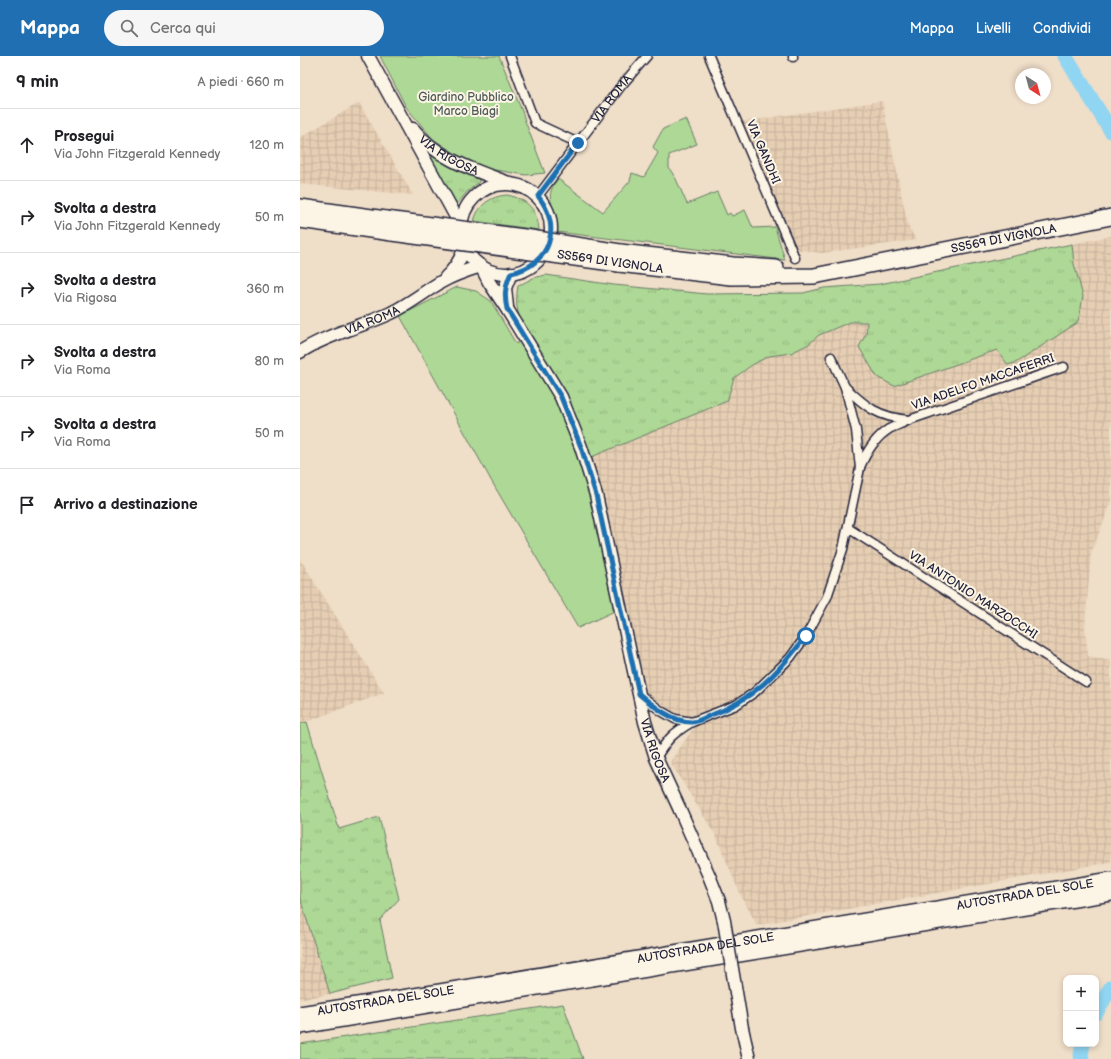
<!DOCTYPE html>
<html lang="it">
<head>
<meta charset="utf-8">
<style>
  body { margin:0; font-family:"Balsamiq Sans",sans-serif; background:#f6f6f6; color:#202124 }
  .controls { position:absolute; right:12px; bottom:12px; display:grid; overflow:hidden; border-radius:8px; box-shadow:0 2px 6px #0003 }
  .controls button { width:36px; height:36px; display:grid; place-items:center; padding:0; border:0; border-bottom:1px solid #e0e0e0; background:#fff; color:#202124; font:20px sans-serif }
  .compass { position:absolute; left:715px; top:12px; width:36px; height:36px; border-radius:50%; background:#fff; box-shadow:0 2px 6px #0003; rotate:144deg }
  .stop { position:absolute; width:12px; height:12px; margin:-9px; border:3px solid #1f6fb2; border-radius:50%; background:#fff }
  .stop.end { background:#1f6fb2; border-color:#fff; box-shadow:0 1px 4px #0008 }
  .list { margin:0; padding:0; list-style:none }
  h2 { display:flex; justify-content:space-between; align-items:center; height:52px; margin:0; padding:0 16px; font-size:17px }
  h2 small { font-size:13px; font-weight:400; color:#757577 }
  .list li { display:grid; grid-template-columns:26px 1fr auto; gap:12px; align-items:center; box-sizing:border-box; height:72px; padding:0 16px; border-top:1px solid #e0e0e0 }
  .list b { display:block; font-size:15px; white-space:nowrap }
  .list p { margin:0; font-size:13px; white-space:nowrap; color:#757577 }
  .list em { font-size:13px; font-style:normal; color:#757577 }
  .icon { flex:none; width:22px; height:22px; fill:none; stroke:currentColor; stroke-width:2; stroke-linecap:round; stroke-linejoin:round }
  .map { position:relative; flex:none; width:811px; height:1003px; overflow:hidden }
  header { display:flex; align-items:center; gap:24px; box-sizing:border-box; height:56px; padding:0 20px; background:#1f6fb2; color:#fff }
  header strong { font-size:19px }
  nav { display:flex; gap:22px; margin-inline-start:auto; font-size:14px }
  .search { width:280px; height:36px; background:#f6f6f6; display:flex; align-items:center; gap:10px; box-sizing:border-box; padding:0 14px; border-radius:22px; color:#757577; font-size:15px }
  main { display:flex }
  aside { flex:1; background:#fff }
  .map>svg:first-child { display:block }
</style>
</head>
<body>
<header>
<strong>Mappa</strong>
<div class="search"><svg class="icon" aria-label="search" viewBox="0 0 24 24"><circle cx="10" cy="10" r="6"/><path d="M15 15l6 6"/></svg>Cerca qui</div>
<nav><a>Mappa</a><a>Livelli</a><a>Condividi</a></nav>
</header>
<main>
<aside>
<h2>9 min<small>A piedi · 660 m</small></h2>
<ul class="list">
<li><svg class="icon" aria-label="ahead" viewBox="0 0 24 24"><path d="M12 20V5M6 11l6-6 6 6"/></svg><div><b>Prosegui</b><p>Via John Fitzgerald Kennedy</p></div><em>120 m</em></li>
<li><svg class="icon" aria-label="right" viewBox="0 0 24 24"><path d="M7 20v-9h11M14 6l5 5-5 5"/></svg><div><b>Svolta a destra</b><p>Via John Fitzgerald Kennedy</p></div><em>50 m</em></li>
<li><svg class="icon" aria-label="right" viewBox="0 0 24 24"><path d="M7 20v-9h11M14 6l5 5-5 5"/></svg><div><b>Svolta a destra</b><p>Via Rigosa</p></div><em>360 m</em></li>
<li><svg class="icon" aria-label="right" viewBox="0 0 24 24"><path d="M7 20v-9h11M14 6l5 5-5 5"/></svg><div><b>Svolta a destra</b><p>Via Roma</p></div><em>80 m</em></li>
<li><svg class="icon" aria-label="right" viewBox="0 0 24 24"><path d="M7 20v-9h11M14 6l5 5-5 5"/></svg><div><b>Svolta a destra</b><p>Via Roma</p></div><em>50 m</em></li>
<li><svg class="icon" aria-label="arrive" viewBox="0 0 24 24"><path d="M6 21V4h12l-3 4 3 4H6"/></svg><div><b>Arrivo a destinazione</b></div></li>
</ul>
</aside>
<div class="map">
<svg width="811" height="1003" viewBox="0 0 811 1003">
  <defs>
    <pattern id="industrial-grid" width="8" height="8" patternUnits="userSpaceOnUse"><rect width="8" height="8" fill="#e6ceb3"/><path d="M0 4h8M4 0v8" fill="none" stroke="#c5b19b"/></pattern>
    <pattern id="grass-tufts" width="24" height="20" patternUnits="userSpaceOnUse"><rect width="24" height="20" fill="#aed895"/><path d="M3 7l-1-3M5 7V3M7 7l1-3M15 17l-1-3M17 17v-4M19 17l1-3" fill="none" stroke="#95b981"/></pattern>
  </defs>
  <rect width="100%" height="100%" fill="#efdec8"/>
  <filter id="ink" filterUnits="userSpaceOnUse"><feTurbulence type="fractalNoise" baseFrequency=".025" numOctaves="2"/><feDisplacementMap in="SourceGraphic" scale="8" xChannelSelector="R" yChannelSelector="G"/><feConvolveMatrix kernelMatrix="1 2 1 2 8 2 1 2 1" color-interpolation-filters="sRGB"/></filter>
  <g filter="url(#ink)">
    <path fill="url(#industrial-grid)" d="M 582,45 L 608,170 L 616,184 L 522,197 L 492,193 L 433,67 Z
      M 59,47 L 113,139 L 0,128 L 0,80 L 1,81 Z
      M 811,180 L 811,447 L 791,497 L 785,571 L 788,600 L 811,605 L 811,806 L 457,869 L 440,838 L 416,780 L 370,706 L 397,667 L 365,657 L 339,642 L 289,402 L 427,345 L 434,322 L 452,309 L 469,300 L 491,297 L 509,288 L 519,279 L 550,266 L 567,266 L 566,278 L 594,330 L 697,294 L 708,309 L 783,240 L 774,208 L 772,188 Z
      M 0,503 L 84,637 L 0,668 Z
      M 0,842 L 30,938 L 0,943 Z"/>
    <path fill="url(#grass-tufts)" stroke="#687d68" d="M 128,96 L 179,121 L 179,126 L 167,136 L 158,147 L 156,148 L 126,97 Z
      M 207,139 C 227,143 237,153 239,174 L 174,165 C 178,149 191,140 207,139 Z
      M 772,188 L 774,208 L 783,240 L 780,258 L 777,267 L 717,306 L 708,309 L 697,294 L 594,330 L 577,321 L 559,291 L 566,278 L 567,266 L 550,266 L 519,279 L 509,288 L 491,297 L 469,300 L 452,309 L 434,322 L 427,345 L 289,402 L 227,280 C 219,261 214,252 218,230 L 233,222 L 246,219 L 314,229 L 407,238 L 503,237 L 524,232 L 580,228 Z
      M 7,666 L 39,773 L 79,761 L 99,843 L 80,864 L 92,922 L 30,938 L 0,842 L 0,668 Z
      M 263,948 L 283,1003 L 0,1003 L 0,988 Z"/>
    <path fill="#aed895" stroke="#687d68" d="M 80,0 L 199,0 L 222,55 L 225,65 L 245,117 L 226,119 L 189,113 L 156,98 L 133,83 L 106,51 Z
      M 386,63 L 397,88 L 369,99 L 369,112 L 376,123 L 387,148 L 417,136 L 427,159 L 430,157 L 432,160 L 445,154 L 453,172 L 475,171 L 485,204 L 257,176 C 257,172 257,167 256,163 C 253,146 244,140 258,123 L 303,156 L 330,125 L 332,117 L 344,121 L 358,97 L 353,91 L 363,73 Z
      M 157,231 L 176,235 L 191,245 L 216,288 L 227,280 L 264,346 L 321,552 L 278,572 L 192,426 L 100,260 Z"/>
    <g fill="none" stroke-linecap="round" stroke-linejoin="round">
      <path stroke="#90d5f2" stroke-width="15" d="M 765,0 L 811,75
        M 796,957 L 811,931
        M 782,1003 L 781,999 L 783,988"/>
      <defs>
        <g id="street">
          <path d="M 210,0 L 235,67 L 278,87"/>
          <path d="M 409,0 L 495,202"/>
          <path d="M 493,0 L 493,1"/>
          <path id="s1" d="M 238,140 L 321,30 L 347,0"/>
          <path d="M 545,331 C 566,351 578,361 609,364"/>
          <path d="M 560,411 C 566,397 576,381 589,373 C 595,370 603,367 609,364 L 764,311"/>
          <path d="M 548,472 L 786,626"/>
          <path d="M 339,638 L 361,655 L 375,663 L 392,666 L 436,649 L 455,636 L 490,602 L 506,580 L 527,541 L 543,493 L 560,412 L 556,374 L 545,331 L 531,301"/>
          <path d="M 356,702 C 368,682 372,678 392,666"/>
        </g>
        <g id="secondary">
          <path d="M 68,0 L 161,170"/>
          <path id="s2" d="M 113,73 C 137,103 174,114 209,127"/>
          <circle cx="206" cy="173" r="45"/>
          <path id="s3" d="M 181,210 L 189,226 L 207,253 L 261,341 L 281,391 L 296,439 L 345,666 L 356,702 L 380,754"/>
          <path d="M 146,221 C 156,212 161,203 165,191"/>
          <path d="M 207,251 L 205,232 L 211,217"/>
          <path id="s4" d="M 0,296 C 28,278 61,271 91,257 C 109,248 124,236 141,226 C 153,219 168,214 181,210"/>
        </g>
        <g id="highway">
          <path d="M 0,151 L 93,164"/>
          <path d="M 0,164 L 92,177"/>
          <path d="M 320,196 L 433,209 L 476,212"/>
          <path id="s5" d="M 319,208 L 431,221 L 514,220 L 811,161"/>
          <path id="s6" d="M 0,958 L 140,936 L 811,824"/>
          <path d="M 0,970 L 811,837"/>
        </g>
      </defs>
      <use href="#street" stroke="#22223b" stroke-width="11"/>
      <use href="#secondary" stroke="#22223b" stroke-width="15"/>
      <use href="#highway" stroke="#22223b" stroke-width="18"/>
      <use href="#street" stroke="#fcf5e5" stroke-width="8"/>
      <use href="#secondary" stroke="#fcf5e5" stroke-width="12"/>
      <use href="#highway" stroke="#fcf5e5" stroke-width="15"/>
      <defs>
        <path id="secondary-bridge" d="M 380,754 L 410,822 L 419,845 L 424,865 L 442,972 L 449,1003"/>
        <path id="highway-bridge" d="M 93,164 L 224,181 L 320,196
          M 92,177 L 319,208"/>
      </defs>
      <use href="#secondary-bridge" stroke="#22223b" stroke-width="15" stroke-linecap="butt"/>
      <use href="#highway-bridge" stroke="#22223b" stroke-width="18" stroke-linecap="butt"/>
      <use href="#secondary-bridge" stroke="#fcf5e5" stroke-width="12"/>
      <use href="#highway-bridge" stroke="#fcf5e5" stroke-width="15"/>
    </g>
  </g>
  <g fill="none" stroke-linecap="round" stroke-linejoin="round" filter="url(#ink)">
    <path stroke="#1f6fb2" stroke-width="5" d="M 278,87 L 238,140 C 263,171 250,209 211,217 C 205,230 204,239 207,253 L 261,341 L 281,391 L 296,439 L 339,638 C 352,649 374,667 392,666 C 397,666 404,662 409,660 C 452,645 479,616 506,580"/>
  </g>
  <g text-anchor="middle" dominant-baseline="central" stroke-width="4" stroke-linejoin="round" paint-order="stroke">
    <g font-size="12" fill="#4c5956" stroke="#fcf5e5">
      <text x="166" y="41">Giardino Pubblico<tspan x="166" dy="14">Marco Biagi</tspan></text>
    </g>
    <g font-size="12" fill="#22223b" stroke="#fcf5e5">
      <text stroke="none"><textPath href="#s1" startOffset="122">VIA ROMA</textPath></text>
      <text transform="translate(463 96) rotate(67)">VIA GANDHI</text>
      <text stroke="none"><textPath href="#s2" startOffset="45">VIA RIGOSA</textPath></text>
      <text stroke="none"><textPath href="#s5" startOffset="389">SS569 DI VIGNOLA</textPath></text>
      <text transform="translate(310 206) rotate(8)">SS569 DI VIGNOLA</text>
      <text stroke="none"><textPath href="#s4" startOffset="79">VIA ROMA</textPath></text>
      <text transform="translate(683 326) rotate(-19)">VIA ADELFO MACCAFERRI</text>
      <text transform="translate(673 539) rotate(33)">VIA ANTONIO MARZOCCHI</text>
      <text stroke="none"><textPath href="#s3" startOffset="520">VIA RIGOSA</textPath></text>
      <text stroke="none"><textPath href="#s6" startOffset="735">AUTOSTRADA DEL SOLE</textPath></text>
      <text stroke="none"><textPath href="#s6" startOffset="411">AUTOSTRADA DEL SOLE</textPath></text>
      <text stroke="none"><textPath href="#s6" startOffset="87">AUTOSTRADA DEL SOLE</textPath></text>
    </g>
  </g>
</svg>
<div class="controls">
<button>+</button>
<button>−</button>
</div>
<svg class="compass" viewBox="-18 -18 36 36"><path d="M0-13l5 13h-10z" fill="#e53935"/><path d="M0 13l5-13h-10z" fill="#757577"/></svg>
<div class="stop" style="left:506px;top:580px"></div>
<div class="stop end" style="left:278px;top:87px"></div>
</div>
</main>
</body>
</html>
